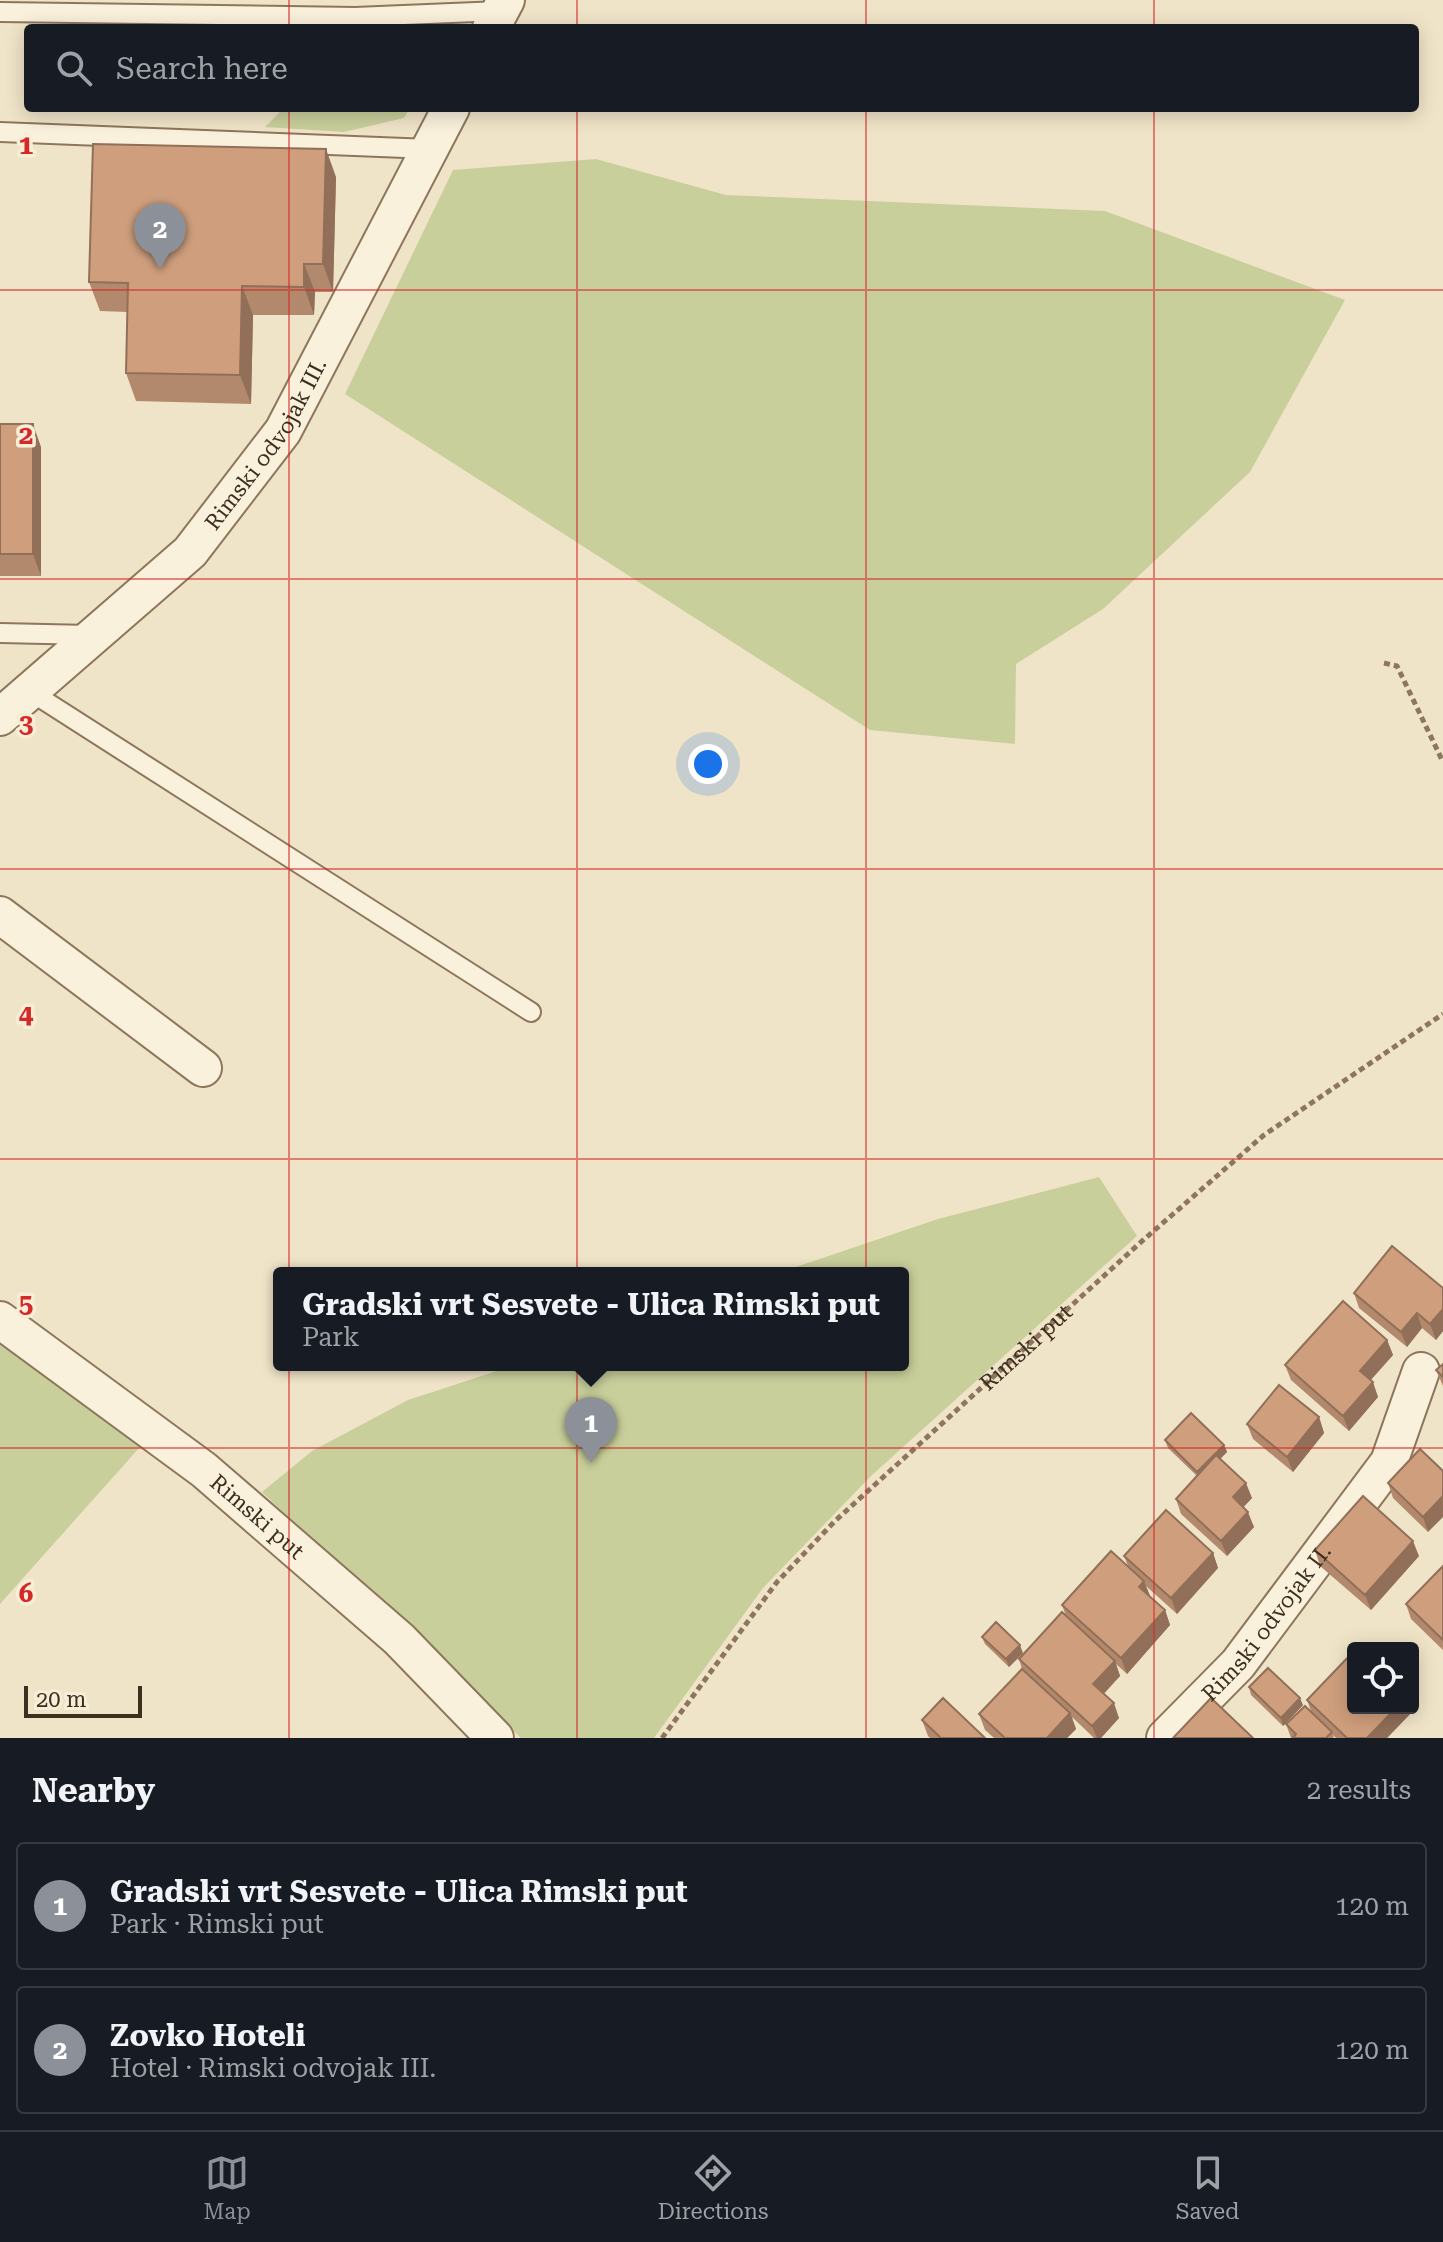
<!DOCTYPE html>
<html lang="en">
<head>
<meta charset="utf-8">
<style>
  body { margin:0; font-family:"Roboto Serif",serif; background:#242831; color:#f1f3f6 }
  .controls { position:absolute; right:24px; bottom:24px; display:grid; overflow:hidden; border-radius:8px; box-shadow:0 4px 20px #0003 }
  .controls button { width:72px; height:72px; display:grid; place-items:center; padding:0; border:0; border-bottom:2px solid #363941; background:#171b24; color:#f1f3f6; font:40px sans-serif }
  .scale { position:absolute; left:24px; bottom:20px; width:118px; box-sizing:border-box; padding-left:8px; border:4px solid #3d2e20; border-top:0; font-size:22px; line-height:28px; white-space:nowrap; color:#3d2e20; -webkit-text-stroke:6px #f7eed8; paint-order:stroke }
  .you { position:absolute; left:708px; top:764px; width:28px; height:28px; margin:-20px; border:6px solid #fff; border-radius:50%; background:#1a73e8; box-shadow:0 0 0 12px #1a73e833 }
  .badge { display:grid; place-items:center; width:52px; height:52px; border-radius:50%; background:#8c9099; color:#fff; font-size:26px; font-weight:700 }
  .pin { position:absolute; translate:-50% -66px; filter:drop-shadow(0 2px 4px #0008) }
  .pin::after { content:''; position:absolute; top:42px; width:28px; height:24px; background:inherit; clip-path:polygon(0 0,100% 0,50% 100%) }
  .popup { position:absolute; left:273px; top:1267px; width:636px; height:104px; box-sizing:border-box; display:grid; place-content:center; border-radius:8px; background:#171b24; filter:drop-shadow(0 2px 6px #0005); font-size:26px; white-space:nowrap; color:#9ea1a6 }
  .popup b { font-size:30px; color:#f1f3f6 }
  .popup::after { content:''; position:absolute; left:50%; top:100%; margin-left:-16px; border:16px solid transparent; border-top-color:#171b24 }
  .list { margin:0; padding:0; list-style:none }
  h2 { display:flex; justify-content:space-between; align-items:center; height:104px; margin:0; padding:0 32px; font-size:34px }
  h2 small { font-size:26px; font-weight:400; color:#9ea1a6 }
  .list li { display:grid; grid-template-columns:52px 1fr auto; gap:24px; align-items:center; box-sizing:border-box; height:128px; margin:0 16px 16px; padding:0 16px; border:2px solid #363941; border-radius:8px }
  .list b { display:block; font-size:30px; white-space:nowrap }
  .list p { margin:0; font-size:26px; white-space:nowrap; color:#9ea1a6 }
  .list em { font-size:26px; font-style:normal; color:#9ea1a6 }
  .icon { flex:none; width:44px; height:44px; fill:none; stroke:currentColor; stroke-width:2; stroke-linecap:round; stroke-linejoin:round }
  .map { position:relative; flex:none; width:1443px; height:1738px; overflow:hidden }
  .search { position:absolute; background:#171b24; box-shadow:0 4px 20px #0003; left:24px; right:24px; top:24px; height:88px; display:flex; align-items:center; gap:20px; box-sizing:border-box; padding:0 28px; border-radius:8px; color:#9ea1a6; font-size:30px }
  .sheet { height:392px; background:#171b24 }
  nav { display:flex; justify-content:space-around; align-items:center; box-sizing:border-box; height:112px; border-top:2px solid #363941; background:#171b24; font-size:22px; color:#9ea1a6 }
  nav a { display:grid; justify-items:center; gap:4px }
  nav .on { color:#8c9099 }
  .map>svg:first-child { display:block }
</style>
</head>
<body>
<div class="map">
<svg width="1443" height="1738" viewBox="0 0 1443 1738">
  <rect width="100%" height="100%" fill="#f0e4c8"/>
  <path fill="#c9cf9b" d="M 284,108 L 410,108 L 404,118 L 344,132 L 265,127 Z
    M 596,159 L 726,195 L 1105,211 L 1345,300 L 1250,472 L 1103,609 L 1016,664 L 1015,744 L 870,730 L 345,394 L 453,170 Z
    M 1099,1177 L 1137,1236 L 871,1476 L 763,1588 L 654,1738 L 521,1738 L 262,1492 L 312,1451 L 408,1400 L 515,1365 L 903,1365 L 903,1273 L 778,1273 L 938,1219 Z
    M 0,1342 L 140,1447 L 0,1604 Z"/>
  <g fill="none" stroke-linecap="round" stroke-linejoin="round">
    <defs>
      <path id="lane" d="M 0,12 L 355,17 L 500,11
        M 0,132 L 430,149
        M 0,633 L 90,635
        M 31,692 L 531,1012"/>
      <g id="street">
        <path d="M 491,28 L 506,0"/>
        <path id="s2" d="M 0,717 L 190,552 L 283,431 L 451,108"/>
        <path d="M 0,915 L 203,1068"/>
        <path id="s3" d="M 0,1320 L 204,1470 L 399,1639 L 495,1738"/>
        <path id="s4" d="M 1165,1738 L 1238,1664 L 1389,1462 L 1421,1371"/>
      </g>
    </defs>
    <use href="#lane" stroke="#8d765c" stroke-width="22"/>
    <use href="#street" stroke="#8d765c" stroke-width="40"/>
    <g stroke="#8d765c" stroke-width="5" stroke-dasharray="6 4" stroke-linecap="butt">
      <path d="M 1384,663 L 1397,666 L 1443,762"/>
      <path id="s1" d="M 662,1738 L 777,1582 L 834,1522 L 1141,1242 L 1264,1135 L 1443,1014"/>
    </g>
    <use href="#lane" stroke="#faf1dc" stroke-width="18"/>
    <use href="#street" stroke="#faf1dc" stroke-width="36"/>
  </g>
  <path fill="#b2896c" d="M 336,177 L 333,292 L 315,292 L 314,315 L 253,315 L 251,404 L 136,401 L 126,373 L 127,312 L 100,311 L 89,282 Z
    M 0,424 L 41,447 L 41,576 L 0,576 Z
    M 1443,1288 L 1443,1331 L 1436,1340 L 1422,1328 L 1407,1347 L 1359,1308 L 1354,1293 Z
    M 1387,1340 L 1393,1355 L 1371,1380 L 1378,1397 L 1349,1431 L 1291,1380 L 1285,1365 Z
    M 1443,1364 L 1443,1386 L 1436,1370 Z
    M 1319,1417 L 1324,1433 L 1293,1472 L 1253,1439 L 1247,1424 Z
    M 1165,1440 L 1224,1445 L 1227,1452 L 1220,1459 L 1252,1498 L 1243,1507 L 1254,1527 L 1227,1556 L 1181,1514 L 1176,1499 L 1197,1476 L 1168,1448 Z
    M 1420,1449 L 1428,1532 L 1393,1498 L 1388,1483 Z
    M 1315,1550 L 1419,1556 L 1371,1610 L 1320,1566 Z
    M 1213,1553 L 1218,1568 L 1177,1614 L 1146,1586 L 1150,1596 L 1165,1610 L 1170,1625 L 1127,1674 L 1116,1664 L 1120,1676 L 1104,1694 L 1119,1718 L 1101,1738 L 1094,1738 L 1072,1717 L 1076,1729 L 1067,1738 L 994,1738 L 985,1730 L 979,1714 L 1022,1669 L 1019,1659 L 1066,1616 L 1062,1605 L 1128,1566 L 1124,1556 Z
    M 1443,1566 L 1443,1650 L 1411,1619 L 1406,1604 Z
    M 982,1637 L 1023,1653 L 1009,1667 L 985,1644 Z
    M 1249,1687 L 1303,1705 L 1283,1726 L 1251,1695 Z
    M 1307,1700 L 1412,1712 L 1387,1738 L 1336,1738 L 1333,1735 L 1334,1738 L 1291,1738 L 1286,1724 L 1311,1711 Z
    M 922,1720 L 985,1738 L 930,1738 L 928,1736 Z"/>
  <path fill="#916f58" d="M 326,149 L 336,177 L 333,292 L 323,264 Z
    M 304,264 L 315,292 L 314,315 L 304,287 Z
    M 242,286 L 253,315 L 251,404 L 240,375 Z
    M 33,424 L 41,447 L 41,576 L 33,554 Z
    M 1443,1309 L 1443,1331 L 1436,1340 L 1430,1324 Z
    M 1417,1313 L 1422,1328 L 1407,1347 L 1401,1332 Z
    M 1387,1340 L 1393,1355 L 1365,1386 L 1360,1371 Z
    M 1373,1382 L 1378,1397 L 1349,1431 L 1343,1416 Z
    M 1319,1417 L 1324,1433 L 1293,1472 L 1287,1457 Z
    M 1224,1445 L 1227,1452 L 1200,1479 L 1197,1472 Z
    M 1246,1483 L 1252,1498 L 1238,1513 L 1233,1497 Z
    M 1443,1496 L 1443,1517 L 1428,1532 L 1423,1517 Z
    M 1248,1512 L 1254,1527 L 1227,1556 L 1221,1541 Z
    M 1413,1541 L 1419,1556 L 1371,1610 L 1365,1595 Z
    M 1213,1553 L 1218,1568 L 1177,1614 L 1171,1598 Z
    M 1144,1581 L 1150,1596 L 1139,1587 Z
    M 1165,1610 L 1170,1625 L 1127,1674 L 1121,1658 Z
    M 1020,1645 L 1023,1653 L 1009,1667 L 1006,1659 Z
    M 1115,1661 L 1120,1676 L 1098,1699 L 1093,1684 Z
    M 1300,1698 L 1303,1705 L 1283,1726 L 1281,1718 Z
    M 1114,1703 L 1119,1718 L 1101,1738 L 1097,1738 L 1092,1726 Z
    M 1396,1708 L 1410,1708 L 1412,1712 L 1387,1738 L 1367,1738 Z
    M 1070,1713 L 1076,1729 L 1067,1738 L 1047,1738 Z"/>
  <path fill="#cf9f7d" stroke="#916f58" stroke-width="2" d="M 93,144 L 326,149 L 323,264 L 304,264 L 304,287 L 242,286 L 240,375 L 126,373 L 128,283 L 89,282 Z
    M 0,424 L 33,424 L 33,554 L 0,554 Z
    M 1392,1246 L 1443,1288 L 1443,1309 L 1430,1324 L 1417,1313 L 1401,1332 L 1354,1293 Z
    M 1343,1301 L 1387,1340 L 1360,1371 L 1373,1382 L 1343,1416 L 1285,1365 Z
    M 1443,1364 L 1443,1377 L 1436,1370 Z
    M 1279,1385 L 1319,1417 L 1287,1457 L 1247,1424 Z
    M 1191,1413 L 1224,1445 L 1197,1472 L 1165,1440 Z
    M 1420,1449 L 1443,1471 L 1443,1496 L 1423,1517 L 1388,1483 Z
    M 1216,1455 L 1246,1483 L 1233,1497 L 1248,1512 L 1221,1541 L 1176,1499 Z
    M 1363,1496 L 1413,1541 L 1365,1595 L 1315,1550 Z
    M 1166,1510 L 1213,1553 L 1171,1598 L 1124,1556 Z
    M 1111,1551 L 1144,1581 L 1139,1587 L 1165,1610 L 1121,1658 L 1062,1605 Z
    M 1443,1566 L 1443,1640 L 1406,1604 Z
    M 1062,1612 L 1115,1661 L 1093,1684 L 1114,1703 L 1092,1726 L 1019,1659 Z
    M 996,1622 L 1020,1645 L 1006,1659 L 982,1637 Z
    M 1353,1652 L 1353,1708 L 1396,1708 L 1367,1738 L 1347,1738 L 1307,1700 Z
    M 1268,1668 L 1300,1698 L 1281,1718 L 1249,1687 Z
    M 1022,1669 L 1070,1713 L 1047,1738 L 1005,1738 L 979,1714 Z
    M 943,1698 L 985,1738 L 941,1738 L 922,1720 Z
    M 1211,1698 L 1253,1738 L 1173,1738 Z
    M 1305,1706 L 1332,1732 L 1326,1738 L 1293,1738 L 1296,1734 L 1286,1724 Z"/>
  <path fill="none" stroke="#d62828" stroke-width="2" stroke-opacity="0.55" d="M 289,0 L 289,28M 577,0 L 577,28M 866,0 L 866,28M 1154,0 L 1154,28M 289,108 L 289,1738M 577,108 L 577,1738M 866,108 L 866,1738M 1154,108 L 1154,1738M 0,290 L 1443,290M 0,579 L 1443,579M 0,869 L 1443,869M 0,1159 L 1443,1159M 0,1448 L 1443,1448"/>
  <g text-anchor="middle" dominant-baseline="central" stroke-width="7" stroke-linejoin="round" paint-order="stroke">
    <g font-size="22" fill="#3d2e20" stroke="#f7eed8">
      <text stroke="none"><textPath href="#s2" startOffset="384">Rimski odvojak III.</textPath></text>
      <text stroke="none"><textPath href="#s1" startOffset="536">Rimski put</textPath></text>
      <text stroke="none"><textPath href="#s3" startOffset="324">Rimski put</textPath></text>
      <text stroke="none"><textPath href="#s4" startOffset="154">Rimski odvojak II.</textPath></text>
    </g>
  </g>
  <g font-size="26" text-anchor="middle" font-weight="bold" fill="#d62828" stroke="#f7eed8" stroke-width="7" stroke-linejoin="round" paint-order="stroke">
    <text x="26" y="154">1</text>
    <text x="26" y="444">2</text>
    <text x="26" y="733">3</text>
    <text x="26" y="1023">4</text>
    <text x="26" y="1313">5</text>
    <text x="26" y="1602">6</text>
  </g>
</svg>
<div class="controls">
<button><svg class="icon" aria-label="locate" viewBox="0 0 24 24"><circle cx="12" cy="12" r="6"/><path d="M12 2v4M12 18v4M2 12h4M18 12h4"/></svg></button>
</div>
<div class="scale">20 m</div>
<div class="you"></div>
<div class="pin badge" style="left:591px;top:1463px">1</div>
<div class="popup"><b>Gradski vrt Sesvete - Ulica Rimski put</b>Park</div>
<div class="pin badge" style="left:160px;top:269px">2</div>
<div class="search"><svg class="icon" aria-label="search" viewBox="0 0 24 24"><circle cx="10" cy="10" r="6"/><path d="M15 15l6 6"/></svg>Search here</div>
</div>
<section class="sheet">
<h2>Nearby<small>2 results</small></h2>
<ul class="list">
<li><span class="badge">1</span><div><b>Gradski vrt Sesvete - Ulica Rimski put</b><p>Park · Rimski put</p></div><em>120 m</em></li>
<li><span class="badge">2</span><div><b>Zovko Hoteli</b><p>Hotel · Rimski odvojak III.</p></div><em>120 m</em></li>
</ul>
</section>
<nav>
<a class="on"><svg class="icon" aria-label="map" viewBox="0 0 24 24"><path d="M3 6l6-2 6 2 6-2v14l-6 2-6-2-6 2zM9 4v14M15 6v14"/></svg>Map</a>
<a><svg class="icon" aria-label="directions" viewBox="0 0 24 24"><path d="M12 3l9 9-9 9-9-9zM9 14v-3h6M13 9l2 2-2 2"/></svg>Directions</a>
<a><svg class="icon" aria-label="saved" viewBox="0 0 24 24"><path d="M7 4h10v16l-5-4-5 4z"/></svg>Saved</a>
</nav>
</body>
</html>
